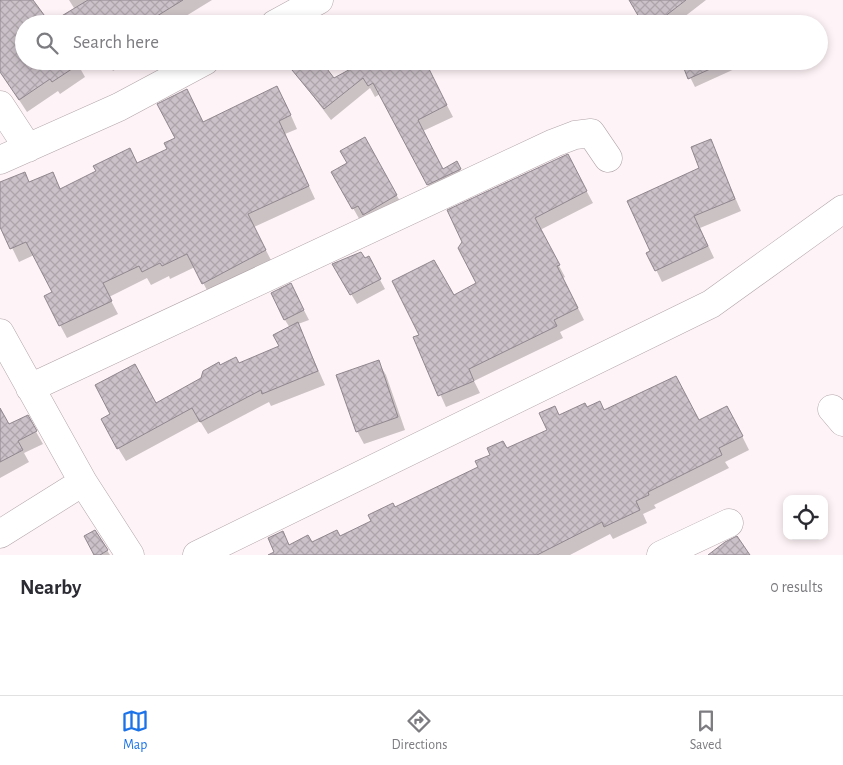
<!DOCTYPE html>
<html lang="en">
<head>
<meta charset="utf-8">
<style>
  body { margin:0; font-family:"Alegreya Sans",sans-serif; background:#f2f2f3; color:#2b2b33 }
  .controls { position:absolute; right:15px; bottom:15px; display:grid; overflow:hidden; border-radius:10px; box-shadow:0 2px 8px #0003 }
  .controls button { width:45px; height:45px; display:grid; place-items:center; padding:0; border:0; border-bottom:1px solid #e1e1e2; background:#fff; color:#2b2b33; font:25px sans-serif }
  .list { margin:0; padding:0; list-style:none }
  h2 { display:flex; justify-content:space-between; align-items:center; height:65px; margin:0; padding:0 20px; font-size:21px }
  h2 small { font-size:16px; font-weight:400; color:#7c7c81 }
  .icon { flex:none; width:28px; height:28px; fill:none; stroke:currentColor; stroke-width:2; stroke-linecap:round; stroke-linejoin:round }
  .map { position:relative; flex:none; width:843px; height:555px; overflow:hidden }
  .search { position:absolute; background:#fff; box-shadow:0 2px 8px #0003; left:15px; right:15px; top:15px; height:55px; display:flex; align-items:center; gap:12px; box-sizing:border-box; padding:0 18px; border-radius:28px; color:#7c7c81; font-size:19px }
  .sheet { height:140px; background:#fff }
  nav { display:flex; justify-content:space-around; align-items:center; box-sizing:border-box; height:70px; border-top:1px solid #e1e1e2; background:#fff; font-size:14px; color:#7c7c81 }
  nav a { display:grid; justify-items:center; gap:2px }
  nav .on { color:#1a73e8 }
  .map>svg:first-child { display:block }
</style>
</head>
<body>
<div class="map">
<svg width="843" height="555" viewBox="0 0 843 555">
  <defs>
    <pattern id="building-cross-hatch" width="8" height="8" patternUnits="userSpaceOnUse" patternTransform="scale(1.25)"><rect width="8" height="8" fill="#cbc1c8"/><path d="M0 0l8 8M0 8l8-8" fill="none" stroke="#ada5ab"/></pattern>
  </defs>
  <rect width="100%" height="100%" fill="#fef3f6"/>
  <path fill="#0003" d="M 0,0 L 32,0 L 24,24 L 24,61 L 76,61 L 85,77 L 60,94 L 58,91 L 27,112 L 0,71 Z
    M 69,0 L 212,0 L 173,24 L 84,24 Z
    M 630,0 L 706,0 L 675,24 L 644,24 Z
    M 107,61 L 130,61 L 113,71 Z
    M 368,61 L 435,82 L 453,117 L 423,131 L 443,170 L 456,163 L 466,181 L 434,196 L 380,94 L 375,97 L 370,88 L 331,120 L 294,71 L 334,79 Z
    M 682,61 L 736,61 L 739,67 L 695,87 Z
    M 284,100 L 297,129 L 285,134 L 315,199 L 254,227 L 273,264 L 210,296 L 195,267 L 170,279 L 169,276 L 151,285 L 147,278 L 109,297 L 118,314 L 67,338 L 60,325 L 53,293 L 34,255 L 19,262 L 0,223 L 0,184 L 24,173 L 30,184 L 53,174 L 61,190 L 97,172 L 130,150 L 138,164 L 169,150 L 177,139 L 194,103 L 204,123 Z
    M 364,139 L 404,208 L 361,222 L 333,173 L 349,164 Z
    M 710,141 L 741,211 L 700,228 L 714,258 L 662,282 L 648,253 L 651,252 L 701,169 Z
    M 574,168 L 593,203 L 540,230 L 565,277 L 563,278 L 584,320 L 560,332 L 563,338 L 474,381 L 480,393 L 446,407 L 415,338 L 421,335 L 454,297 L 478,284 Z
    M 368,258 L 385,289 L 357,304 L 334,265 Z
    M 291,285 L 309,320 L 298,324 L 325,385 L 271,406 L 269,402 L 208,434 L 200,421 L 126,461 L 118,448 L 156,404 L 203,379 L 220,366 L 238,364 L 281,347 L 290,328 L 285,320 Z
    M 378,362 L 386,375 L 405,430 L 364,444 L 357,431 Z
    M 587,409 L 699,422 L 734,420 L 749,450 L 725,462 L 729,468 L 654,505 L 656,508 L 643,514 L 647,523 L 613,539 L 610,534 L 570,555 L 273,555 L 282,532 L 290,546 L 340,537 L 479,467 L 507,449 L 549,431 L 559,416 Z
    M 0,410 L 9,425 L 27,416 L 43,444 L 24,453 L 29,462 L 0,478 Z
    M 95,531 L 110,555 L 95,555 Z"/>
  <path fill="url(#building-cross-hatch)" stroke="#90878e" d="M 0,0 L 33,0 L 50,23 L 88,0 L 183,0 L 144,24 L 24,24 L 24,61 L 84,61 L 52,82 L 50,79 L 19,100 L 0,72 Z
    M 629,0 L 686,0 L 655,24 L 643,24 Z
    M 303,61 L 321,61 L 334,78 L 365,61 L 425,61 L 447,105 L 418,120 L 443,169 L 457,161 L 461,169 L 427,185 L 373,83 L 368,86 L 363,78 L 324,109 L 292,70 Z
    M 681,61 L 728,61 L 688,79 Z
    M 277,86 L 291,115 L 279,121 L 309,186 L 248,214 L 266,250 L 202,284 L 187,254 L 162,266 L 160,263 L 142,272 L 139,266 L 103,283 L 112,301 L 59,326 L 44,296 L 52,292 L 26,242 L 10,249 L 0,227 L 0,182 L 25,172 L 29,182 L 53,172 L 60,189 L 96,171 L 93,166 L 130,148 L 137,163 L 167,149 L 164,143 L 175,138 L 157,104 L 187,89 L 203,122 Z
    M 365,137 L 397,195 L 363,215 L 358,206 L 352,209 L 331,172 L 347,163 L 340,151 Z
    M 711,139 L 735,199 L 694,216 L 708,246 L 655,271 L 646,253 L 650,251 L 627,201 L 699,168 L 691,147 Z
    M 568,154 L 587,191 L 535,218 L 560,265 L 557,266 L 578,308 L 554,320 L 557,326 L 469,369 L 474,381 L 438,396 L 413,337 L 419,335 L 392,281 L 434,260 L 454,295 L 476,283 L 458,248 L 462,242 L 447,210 Z
    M 361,252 L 365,258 L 369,256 L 381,279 L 350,295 L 332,264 Z
    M 291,283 L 304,310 L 284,320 L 271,293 Z
    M 298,322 L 318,371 L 262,394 L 261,390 L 200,422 L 192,408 L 117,449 L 101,419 L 110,414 L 95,385 L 135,364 L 156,403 L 201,378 L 203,371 L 219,362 L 220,365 L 236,357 L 239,363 L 279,346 L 273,335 Z
    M 379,360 L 398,417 L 356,432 L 336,375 Z
    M 676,376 L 699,420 L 727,406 L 743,436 L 719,448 L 722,455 L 648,492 L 649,495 L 636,501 L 640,510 L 604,527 L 602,522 L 537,555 L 268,555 L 274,552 L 268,538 L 283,531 L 289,545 L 308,535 L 312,542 L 337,530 L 340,536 L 371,521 L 368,515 L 393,503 L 395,507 L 478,467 L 475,461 L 490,455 L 487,448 L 503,441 L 507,448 L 547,430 L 539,413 L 555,406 L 559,415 L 585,403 L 587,407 L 600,401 L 604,410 Z
    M 0,408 L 9,424 L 28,415 L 37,431 L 18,441 L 23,450 L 0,462 Z
    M 95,530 L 108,550 L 100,555 L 94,555 L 84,536 Z
    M 737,536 L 750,555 L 708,555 L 725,542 Z"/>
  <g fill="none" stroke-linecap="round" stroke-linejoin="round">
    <defs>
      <path id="minor" d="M 275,24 L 319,0
        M 0,105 L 28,148
        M 0,160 L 119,107 L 205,61
        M 0,333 L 83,482 L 130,555
        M 30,388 L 554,143 L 575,135 L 591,133 L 608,158
        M 832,409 L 843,422
        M 0,534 L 83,482
        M 197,555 L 711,304 L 843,209
        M 661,555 L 729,523"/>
    </defs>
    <use href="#minor" stroke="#b1a4a8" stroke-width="29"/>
    <use href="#minor" stroke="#fff" stroke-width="28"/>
  </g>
</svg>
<div class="controls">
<button><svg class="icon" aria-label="locate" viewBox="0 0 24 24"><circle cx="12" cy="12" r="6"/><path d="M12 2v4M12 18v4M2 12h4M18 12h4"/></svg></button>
</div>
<div class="search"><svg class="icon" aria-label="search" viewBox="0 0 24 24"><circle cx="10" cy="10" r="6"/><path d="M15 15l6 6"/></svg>Search here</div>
</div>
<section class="sheet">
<h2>Nearby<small>0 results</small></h2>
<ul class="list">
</ul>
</section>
<nav>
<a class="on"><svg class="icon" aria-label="map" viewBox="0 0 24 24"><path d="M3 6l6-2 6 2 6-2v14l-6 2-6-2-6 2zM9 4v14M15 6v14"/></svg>Map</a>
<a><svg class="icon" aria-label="directions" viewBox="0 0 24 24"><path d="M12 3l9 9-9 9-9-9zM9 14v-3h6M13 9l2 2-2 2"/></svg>Directions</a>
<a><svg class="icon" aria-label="saved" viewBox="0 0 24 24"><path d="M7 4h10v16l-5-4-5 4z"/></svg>Saved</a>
</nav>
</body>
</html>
